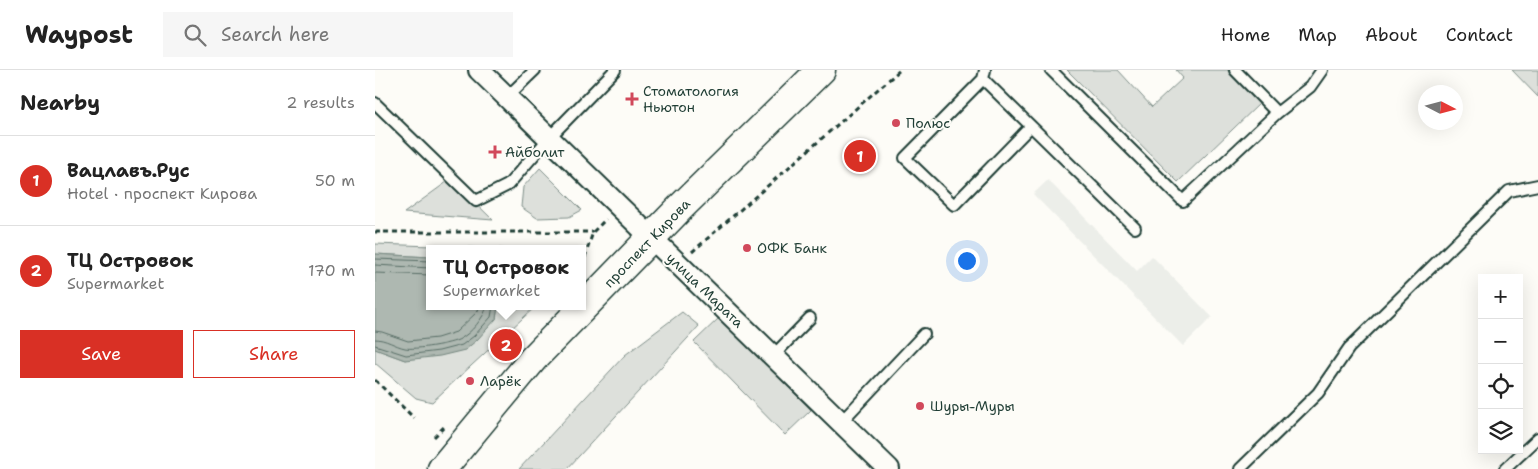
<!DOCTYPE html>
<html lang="en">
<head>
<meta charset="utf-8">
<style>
  body { margin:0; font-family:"Shantell Sans",sans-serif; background:#f6f6f6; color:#222 }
  .controls { position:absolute; right:15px; bottom:15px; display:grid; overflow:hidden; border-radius:0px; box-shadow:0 5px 20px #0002 }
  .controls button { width:45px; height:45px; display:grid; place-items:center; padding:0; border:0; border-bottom:1px solid #e0e0e0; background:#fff; color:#222; font:25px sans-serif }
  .compass { position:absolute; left:1043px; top:15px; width:45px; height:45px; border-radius:50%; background:#fff; box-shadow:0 5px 20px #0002; rotate:96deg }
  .you { position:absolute; left:591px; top:190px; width:18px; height:18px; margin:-12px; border:4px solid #fff; border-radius:50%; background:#1a73e8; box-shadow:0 0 0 8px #1a73e833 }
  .badge { display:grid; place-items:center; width:32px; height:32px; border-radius:50%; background:#d93025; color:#fff; font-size:16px; font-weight:700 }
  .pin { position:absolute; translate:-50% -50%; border:2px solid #fff; box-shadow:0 1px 5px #0006 }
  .popup { position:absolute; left:51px; top:175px; width:160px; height:65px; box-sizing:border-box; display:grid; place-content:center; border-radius:0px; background:#fff; filter:drop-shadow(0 1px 4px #0005); font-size:16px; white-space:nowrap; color:#767676 }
  .popup b { font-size:19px; color:#222 }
  .popup::after { content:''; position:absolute; left:50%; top:100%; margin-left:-10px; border:10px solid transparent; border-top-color:#fff }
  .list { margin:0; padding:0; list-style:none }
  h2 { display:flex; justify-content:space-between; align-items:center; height:65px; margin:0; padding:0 20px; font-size:21px }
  h2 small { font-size:16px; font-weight:400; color:#767676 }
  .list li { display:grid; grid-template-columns:32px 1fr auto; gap:15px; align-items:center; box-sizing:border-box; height:90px; padding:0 20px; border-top:1px solid #e0e0e0 }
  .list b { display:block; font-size:19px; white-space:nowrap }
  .list p { margin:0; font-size:16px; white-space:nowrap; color:#767676 }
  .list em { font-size:16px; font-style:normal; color:#767676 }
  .actions { display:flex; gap:10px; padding:15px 20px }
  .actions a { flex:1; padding:11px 0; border:1px solid #d93025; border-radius:0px; text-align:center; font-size:18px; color:#d93025 }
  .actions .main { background:#d93025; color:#fff }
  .icon { flex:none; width:28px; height:28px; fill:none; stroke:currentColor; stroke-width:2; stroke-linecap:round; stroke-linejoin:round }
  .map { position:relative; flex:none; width:1163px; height:399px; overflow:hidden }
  header { display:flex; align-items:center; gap:30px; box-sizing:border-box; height:70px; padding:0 25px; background:#fff; border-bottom:1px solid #e0e0e0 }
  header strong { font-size:24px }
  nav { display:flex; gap:28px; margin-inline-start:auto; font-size:18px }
  .search { width:350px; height:45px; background:#f6f6f6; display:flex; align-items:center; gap:12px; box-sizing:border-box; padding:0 18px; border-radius:0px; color:#767676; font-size:19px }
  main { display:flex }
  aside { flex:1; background:#fff }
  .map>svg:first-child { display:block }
</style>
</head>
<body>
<header>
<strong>Waypost</strong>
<div class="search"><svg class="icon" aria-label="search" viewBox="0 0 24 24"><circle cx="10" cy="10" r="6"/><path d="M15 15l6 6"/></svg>Search here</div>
<nav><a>Home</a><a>Map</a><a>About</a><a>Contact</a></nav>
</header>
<main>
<aside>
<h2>Nearby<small>2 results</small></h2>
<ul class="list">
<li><span class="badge">1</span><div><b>Вацлавъ.Рус</b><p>Hotel · проспект Кирова</p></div><em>50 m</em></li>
<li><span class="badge">2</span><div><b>ТЦ Островок</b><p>Supermarket</p></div><em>170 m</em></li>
</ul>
<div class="actions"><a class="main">Save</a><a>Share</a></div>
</aside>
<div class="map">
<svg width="1163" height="399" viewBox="0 0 1163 399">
  <rect width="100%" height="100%" fill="#fdfcf7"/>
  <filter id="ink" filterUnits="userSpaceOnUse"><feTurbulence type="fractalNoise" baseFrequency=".02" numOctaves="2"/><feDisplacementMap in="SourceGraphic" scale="10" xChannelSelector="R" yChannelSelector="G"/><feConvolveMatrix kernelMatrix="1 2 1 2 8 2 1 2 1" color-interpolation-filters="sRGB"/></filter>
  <g filter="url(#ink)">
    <path fill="#eceee9" d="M 673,110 L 762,201 L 777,186 L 837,247 L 808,276 L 658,124 Z"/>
    <path fill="#dde0db" stroke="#7e8e88" d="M 692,0 L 743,0 L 777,37 L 808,8 L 801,0 L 852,0 L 885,33 L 803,112 Z
      M 1137,0 L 1163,0 L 1163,27 Z
      M 165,98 L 207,140 L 194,147 L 162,148 L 146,137 L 148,117 Z
      M 76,109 L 118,150 L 29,143 Z
      M 0,174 L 144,179 L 55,179 L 55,187 L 0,184 Z
      M 123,236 L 161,236 L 57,332 L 41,328 L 0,293 L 0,279 L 30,290 L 121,249 Z
      M 307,242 L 324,256 L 192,399 L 144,399 L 250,285 Z
      M 345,247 L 436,340 L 410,365 L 319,272 Z"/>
    <path fill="#aeb8b1" stroke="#75877f" d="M 0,184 L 55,187 L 55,236 L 123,236 L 121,249 L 102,270 L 90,280 L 65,286 L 30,290 L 0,279 Z"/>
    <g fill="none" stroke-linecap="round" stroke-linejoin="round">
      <path stroke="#586e66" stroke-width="1" d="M 0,189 L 55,191
        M 0,195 L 55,198
        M 0,203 L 55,205
        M 0,261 L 7,262 L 33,271 L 62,268 L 81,262 L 103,241 L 104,236
        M 0,269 C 11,269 20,276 30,278 C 39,280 77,274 85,269 C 96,263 109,248 112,236
        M 0,275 L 31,285 L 64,281 L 87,275 L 99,266 L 116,247 L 118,236"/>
      <defs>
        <path id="service" d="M 610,0 L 608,9 L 530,88 L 579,135 L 656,56
          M 676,0 L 808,131 L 902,43 L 935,17 L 947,0
          M 860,0 L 902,43
          M 608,9 L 760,158
          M 132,27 L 160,0
          M 0,33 L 101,131 L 133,115 L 174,68 L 240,0
          M 398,286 L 435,248
          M 466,352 L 549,264
          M 865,399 L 943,323 L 974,278 L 1134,121 L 1163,115
          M 1130,399 L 1163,368"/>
        <path id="minor" d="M 104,0 L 514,399"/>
        <path id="primary" d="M 67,399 L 158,289 L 306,137 L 446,0"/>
      </defs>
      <use href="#service" stroke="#1f3d34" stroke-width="14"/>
      <use href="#minor" stroke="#1f3d34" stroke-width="24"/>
      <use href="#primary" stroke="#1f3d34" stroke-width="31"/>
      <path stroke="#1f3d34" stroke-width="3" stroke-dasharray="5 4" stroke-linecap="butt" d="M 0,162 L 218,162
        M 317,182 L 525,0
        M 207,196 L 218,162 L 231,149
        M 0,310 L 39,348
        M 59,367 L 71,355"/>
      <use href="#service" stroke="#fdfcf7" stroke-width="10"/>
      <use href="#minor" stroke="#fdfcf7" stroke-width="20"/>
      <use href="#primary" stroke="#fdfcf7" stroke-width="28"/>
    </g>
  </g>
  <g fill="#d1495b" stroke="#fdfcf7" stroke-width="2">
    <path d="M254.5 21.5h5v5h5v5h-5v5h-5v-5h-5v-5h5z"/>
    <circle cx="521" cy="53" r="5"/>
    <path d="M117.5 74.5h5v5h5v5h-5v5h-5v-5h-5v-5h5z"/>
    <circle cx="372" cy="178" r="5"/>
    <circle cx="95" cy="311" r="5"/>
    <circle cx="545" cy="336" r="5"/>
  </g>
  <g text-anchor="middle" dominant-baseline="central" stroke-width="4" stroke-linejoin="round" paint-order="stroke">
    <g font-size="14" fill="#1f3d34" stroke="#fdfcf7" text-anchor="start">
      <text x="268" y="21">Стоматология<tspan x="268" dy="16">Ньютон</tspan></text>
      <text x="531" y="53">Полюс</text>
      <text x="130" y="82">Айболит</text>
      <text x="382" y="178">ОФК Банк</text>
      <text x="105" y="311">Ларёк</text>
      <text x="555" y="336">Шуры-Муры</text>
    </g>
    <g font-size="14" fill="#1f3d34" stroke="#fdfcf7">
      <text transform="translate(272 173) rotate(-46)">проспект Кирова</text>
      <text transform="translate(330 220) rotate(44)">улица Марата</text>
    </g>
  </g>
</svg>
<div class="controls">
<button>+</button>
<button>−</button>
<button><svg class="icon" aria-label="locate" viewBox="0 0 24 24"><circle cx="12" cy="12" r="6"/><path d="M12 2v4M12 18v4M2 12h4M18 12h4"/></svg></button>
<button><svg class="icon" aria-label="layers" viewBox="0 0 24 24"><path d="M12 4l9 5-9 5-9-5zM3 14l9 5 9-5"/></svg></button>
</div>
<svg class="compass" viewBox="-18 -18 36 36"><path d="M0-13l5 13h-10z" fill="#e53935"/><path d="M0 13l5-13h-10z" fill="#767676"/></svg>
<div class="you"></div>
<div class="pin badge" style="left:485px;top:86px">1</div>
<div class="pin badge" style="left:131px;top:275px">2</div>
<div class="popup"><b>ТЦ Островок</b>Supermarket</div>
</div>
</main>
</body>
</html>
